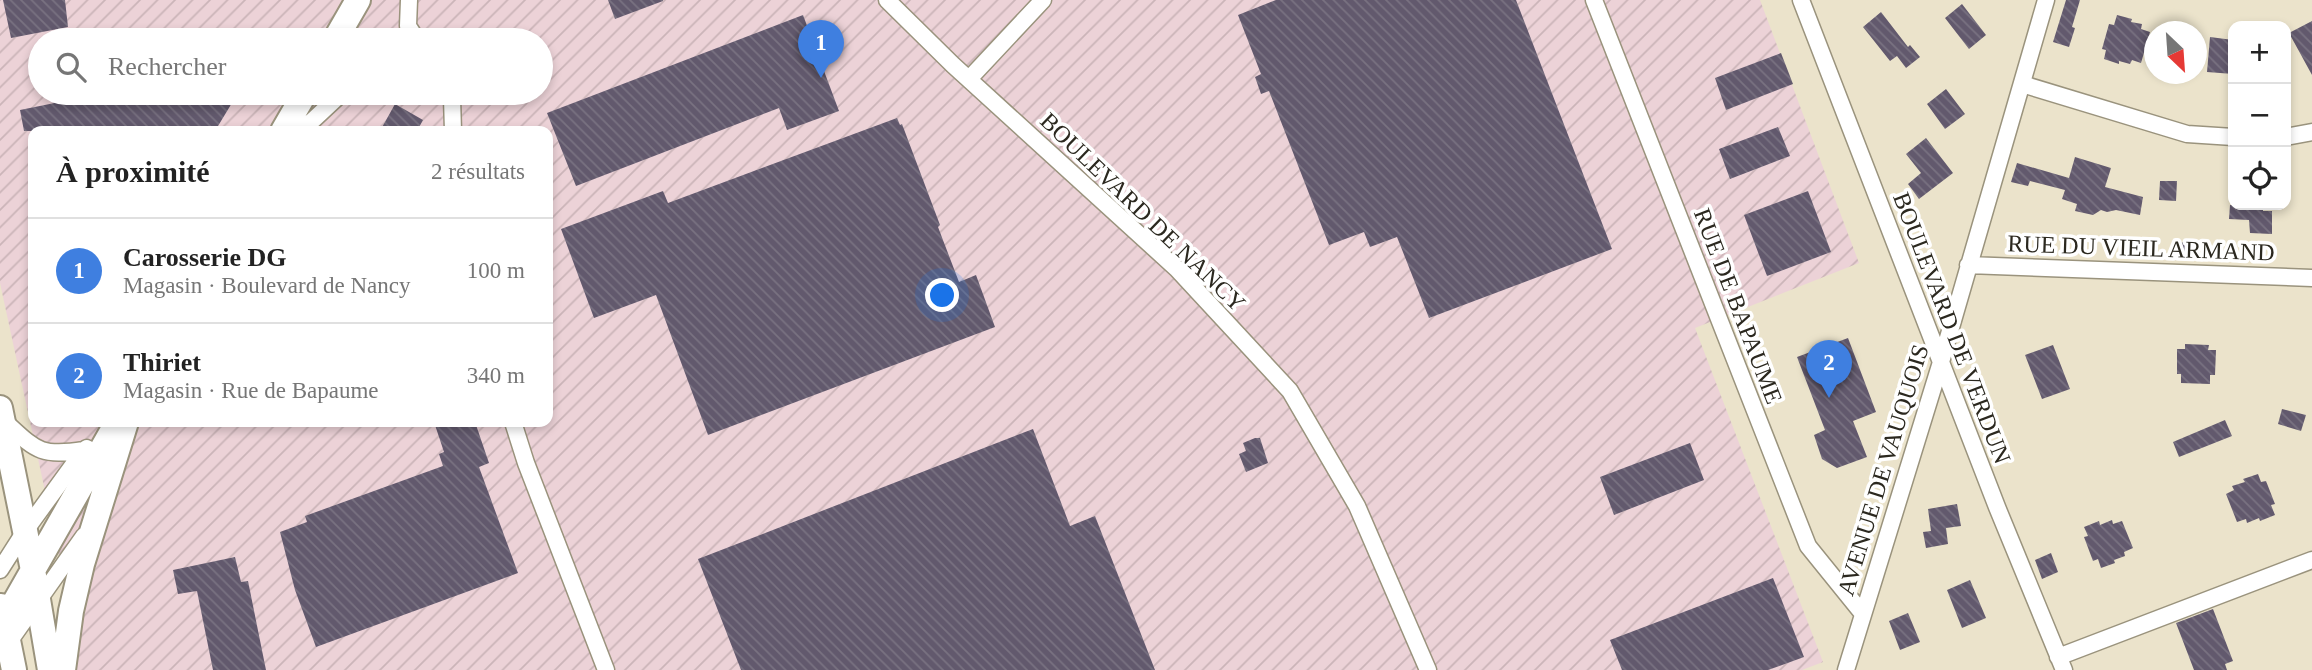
<!DOCTYPE html>
<html lang="fr">
<head>
<meta charset="utf-8">
<style>
  body { margin:0; font-family:Georgia,serif; background:#f2f2f2; color:#222 }
  .controls { position:absolute; right:21px; top:21px; display:grid; overflow:hidden; border-radius:14px; box-shadow:0 4px 10px #0003 }
  .controls button { width:63px; height:63px; display:grid; place-items:center; padding:0; border:0; border-bottom:2px solid #e0e0e0; background:#fff; color:#222; font:35px sans-serif }
  .compass { position:absolute; left:2144px; top:21px; width:63px; height:63px; border-radius:50%; background:#fff; box-shadow:0 4px 10px #0003; rotate:155deg }
  .you { position:absolute; left:943px; top:296px; width:24px; height:24px; margin:-18px; border:5px solid #fff; border-radius:50%; background:#1a73e8; box-shadow:0 0 0 10px #1a73e833 }
  .badge { display:grid; place-items:center; width:46px; height:46px; border-radius:50%; background:#d93025; color:#fff; font-size:23px; font-weight:700 }
  .pin { position:absolute; translate:-50% -58px; filter:drop-shadow(0 2px 4px #0008) }
  .pin::after { content:''; position:absolute; top:37px; width:24px; height:21px; background:inherit; clip-path:polygon(0 0,100% 0,50% 100%) }
  .list { margin:0; padding:0; list-style:none }
  h2 { display:flex; justify-content:space-between; align-items:center; height:91px; margin:0; padding:0 28px; font-size:30px }
  h2 small { font-size:23px; font-weight:400; color:#767676 }
  .list li { display:grid; grid-template-columns:46px 1fr auto; gap:21px; align-items:center; box-sizing:border-box; height:105px; padding:0 28px; border-top:2px solid #e0e0e0 }
  .list b { display:block; font-size:26px; white-space:nowrap }
  .list p { margin:0; font-size:23px; white-space:nowrap; color:#767676 }
  .list em { font-size:23px; font-style:normal; color:#767676 }
  .icon { flex:none; width:38px; height:38px; fill:none; stroke:currentColor; stroke-width:2; stroke-linecap:round; stroke-linejoin:round }
  .map { position:relative; flex:none; width:2312px; height:670px; overflow:hidden }
  .search { position:absolute; background:#fff; box-shadow:0 4px 10px #0003; left:28px; top:28px; width:525px; height:77px; display:flex; align-items:center; gap:18px; box-sizing:border-box; padding:0 24px; border-radius:38px; color:#767676; font-size:26px }
  .panel { position:absolute; background:#fff; box-shadow:0 4px 10px #0003; left:28px; top:126px; width:525px; height:301px; border-radius:14px }
  .map>svg:first-child { display:block }
</style>
</head>
<body>
<div class="map">
<svg width="2312" height="670" viewBox="0 0 2312 670">
  <defs>
    <pattern id="industrial-furrows" width="10" height="10" patternUnits="userSpaceOnUse" patternTransform="scale(1.75)"><rect width="10" height="10" fill="#ecd2d7"/><path d="M-1 1l2-2M0 10L10 0M9 11l2-2" fill="none" stroke="#cbb4b8"/></pattern>
    <pattern id="building-back-hatch" width="6" height="6" patternUnits="userSpaceOnUse" patternTransform="scale(1.75)"><rect width="6" height="6" fill="#62596d"/><path d="M-1 5l2 2M0 0l6 6M5-1l2 2" fill="none" stroke="#797281"/></pattern>
  </defs>
  <rect width="100%" height="100%" fill="#ebe3cb"/>
  <path fill="url(#industrial-furrows)" fill-rule="evenodd" d="M 0,0 L 1760,0 L 1859,263 L 1695,328 L 1823,662 L 1802,670 L 46,670 L 77,639 L 0,283 ZM 40,40 L 541,40 L 541,93 L 40,93 ZM 33,131 L 548,131 L 548,422 L 33,422 Z"/>
  <path fill="url(#building-back-hatch)" d="M 3,0 L 65,0 L 68,27 L 11,38 Z
    M 608,0 L 663,0 L 663,1 L 615,19 Z
    M 1276,0 L 1516,0 L 1612,249 L 1429,318 L 1397,237 L 1370,247 L 1364,232 L 1329,245 L 1269,91 L 1261,94 L 1255,77 L 1261,74 L 1238,15 Z
    M 2066,0 L 2080,0 L 2072,27 L 2075,28 L 2069,47 L 2053,42 Z
    M 1962,4 L 1986,35 L 1969,49 L 1945,18 Z
    M 1881,12 L 1908,47 L 1910,45 L 1920,57 L 1906,68 L 1897,56 L 1890,61 L 1863,27 Z
    M 803,15 L 839,111 L 787,130 L 779,108 L 576,186 L 547,113 Z
    M 2117,15 L 2132,19 L 2131,22 L 2142,24 L 2141,29 L 2150,32 L 2141,63 L 2132,60 L 2130,64 L 2119,61 L 2119,64 L 2104,59 L 2106,50 L 2102,49 L 2109,24 L 2114,25 Z
    M 2312,21 L 2312,75 L 2289,33 Z
    M 2210,37 L 2233,40 L 2233,74 L 2207,72 Z
    M 1781,53 L 1793,84 L 1726,110 L 1715,78 Z
    M 1946,89 L 1965,114 L 1945,129 L 1927,104 Z
    M 104,93 L 238,93 L 215,131 L 24,131 L 20,110 Z
    M 395,104 L 423,120 L 417,131 L 380,131 Z
    M 897,118 L 900,125 L 902,124 L 940,225 L 938,227 L 959,282 L 976,275 L 995,327 L 708,435 L 656,295 L 594,318 L 561,229 L 663,191 L 668,203 Z
    M 1778,127 L 1790,156 L 1730,179 L 1719,149 Z
    M 1926,138 L 1953,173 L 1919,199 L 1908,184 L 1921,173 L 1906,154 Z
    M 2075,157 L 2111,168 L 2105,187 L 2143,197 L 2140,215 L 2116,210 L 2107,212 L 2101,210 L 2093,215 L 2075,211 L 2077,204 L 2062,199 L 2065,190 L 2030,181 L 2028,186 L 2011,182 L 2017,163 L 2069,178 Z
    M 2160,181 L 2177,181 L 2176,201 L 2159,200 Z
    M 1808,191 L 1831,252 L 1767,276 L 1744,215 Z
    M 2230,205 L 2263,205 L 2263,211 L 2272,211 L 2272,234 L 2250,233 L 2249,220 L 2229,219 Z
    M 2175,242 L 2192,243 L 2192,257 L 2174,257 Z
    M 1848,338 L 1876,412 L 1853,421 L 1867,457 L 1837,468 L 1822,459 L 1814,435 L 1825,430 L 1797,357 Z
    M 2185,344 L 2209,345 L 2208,350 L 2216,350 L 2215,375 L 2210,375 L 2210,384 L 2181,383 L 2181,374 L 2177,374 L 2177,349 L 2185,349 Z
    M 2053,345 L 2070,389 L 2042,399 L 2025,355 Z
    M 2282,409 L 2306,415 L 2301,431 L 2278,424 Z
    M 2225,420 L 2232,436 L 2179,457 L 2173,442 Z
    M 434,422 L 475,422 L 489,463 L 479,467 L 518,573 L 316,647 L 295,590 L 280,532 L 307,522 L 305,516 L 443,466 L 439,454 L 444,452 Z
    M 1033,429 L 1070,526 L 1095,516 L 1155,670 L 741,670 L 698,559 Z
    M 1255,438 L 1260,438 L 1268,463 L 1246,472 L 1239,454 L 1246,451 L 1243,443 Z
    M 1690,443 L 1704,480 L 1614,515 L 1600,477 Z
    M 2258,474 L 2261,482 L 2266,481 L 2275,504 L 2271,505 L 2275,515 L 2260,521 L 2259,518 L 2247,523 L 2246,519 L 2237,522 L 2226,494 L 2234,490 L 2232,486 L 2245,482 L 2243,479 Z
    M 1957,504 L 1961,526 L 1946,528 L 1948,544 L 1926,548 L 1923,532 L 1931,531 L 1928,509 Z
    M 2112,520 L 2113,524 L 2122,521 L 2133,548 L 2124,552 L 2125,556 L 2114,560 L 2115,563 L 2101,568 L 2098,559 L 2093,561 L 2084,537 L 2088,536 L 2084,527 L 2099,521 L 2100,525 Z
    M 2051,553 L 2058,572 L 2042,579 L 2035,560 Z
    M 235,557 L 241,582 L 248,581 L 266,670 L 213,670 L 197,591 L 178,594 L 173,570 Z
    M 1773,578 L 1804,657 L 1768,670 L 1622,670 L 1610,640 Z
    M 1970,580 L 1986,618 L 1962,628 L 1947,590 Z
    M 2213,609 L 2233,661 L 2225,664 L 2227,670 L 2194,670 L 2176,623 Z
    M 1908,613 L 1920,642 L 1900,650 L 1889,621 Z"/>
  <g fill="none" stroke-linecap="round" stroke-linejoin="round">
    <defs>
      <path id="street" d="M 409,0 L 408,26 L 417,40
        M 887,0 L 953,65 L 1177,269 L 1290,391 L 1357,506 L 1428,670
        M 1594,0 L 1808,546 L 1863,614
        M 1801,0 L 1997,507 L 2064,670
        M 969,79 L 1043,0
        M 2022,84 L 2187,134 L 2233,137
        M 452,98 L 453,131
        M 289,121 L 299,126 L 311,122 L 342,93
        M 2286,137 L 2312,132
        M 1968,265 L 2312,278
        M 3,420 C 36,450 39,457 84,450 L 87,448
        M 513,422 L 526,463 L 606,670
        M 0,570 L 25,531 L 84,450
        M 6,646 L 84,536
        M 2058,657 L 2312,560
        M 1846,670 L 1941,362 L 2046,0"/>
      <path id="primary" d="M 335,40 L 358,0
        M 283,131 L 305,93
        M 0,408 L 33,570 L 50,670
        M 1,606 L 14,670
        M 4,621 L 114,428
        M 63,670 L 71,611 L 82,564 L 126,422"/>
    </defs>
    <use href="#street" stroke="#9a937d" stroke-width="19"/>
    <use href="#primary" stroke="#9a937d" stroke-width="28"/>
    <use href="#street" stroke="#fff" stroke-width="16"/>
    <use href="#primary" stroke="#fff" stroke-width="24"/>
  </g>
  <g text-anchor="middle" dominant-baseline="central" stroke-width="7" stroke-linejoin="round" paint-order="stroke">
    <g font-size="24" fill="#2b281f" stroke="#fff">
      <text transform="translate(1143 212) rotate(44)">BOULEVARD DE NANCY</text>
      <text transform="translate(2141 248) rotate(2)">RUE DU VIEIL ARMAND</text>
      <text transform="translate(1738 306) rotate(69)">RUE DE BAPAUME</text>
      <text transform="translate(1952 328) rotate(69)">BOULEVARD DE VERDUN</text>
      <text transform="translate(1883 470) rotate(-73)">AVENUE DE VAUQUOIS</text>
    </g>
  </g>
</svg>
<div class="controls">
<button>+</button>
<button>−</button>
<button><svg class="icon" aria-label="locate" viewBox="0 0 24 24"><circle cx="12" cy="12" r="6"/><path d="M12 2v4M12 18v4M2 12h4M18 12h4"/></svg></button>
</div>
<svg class="compass" viewBox="-18 -18 36 36"><path d="M0-13l5 13h-10z" fill="#e53935"/><path d="M0 13l5-13h-10z" fill="#767676"/></svg>
<div class="you"></div>
<div class="pin badge" style="left:821px;top:78px;background:#3f7fe0">1</div>
<div class="pin badge" style="left:1829px;top:398px;background:#3f7fe0">2</div>
<div class="search"><svg class="icon" aria-label="search" viewBox="0 0 24 24"><circle cx="10" cy="10" r="6"/><path d="M15 15l6 6"/></svg>Rechercher</div>
<section class="panel">
<h2>À proximité<small>2 résultats</small></h2>
<ul class="list">
<li><span class="badge" style="background:#3f7fe0">1</span><div><b>Carosserie DG</b><p>Magasin · Boulevard de Nancy</p></div><em>100 m</em></li>
<li><span class="badge" style="background:#3f7fe0">2</span><div><b>Thiriet</b><p>Magasin · Rue de Bapaume</p></div><em>340 m</em></li>
</ul>
</section>
</div>
</body>
</html>
